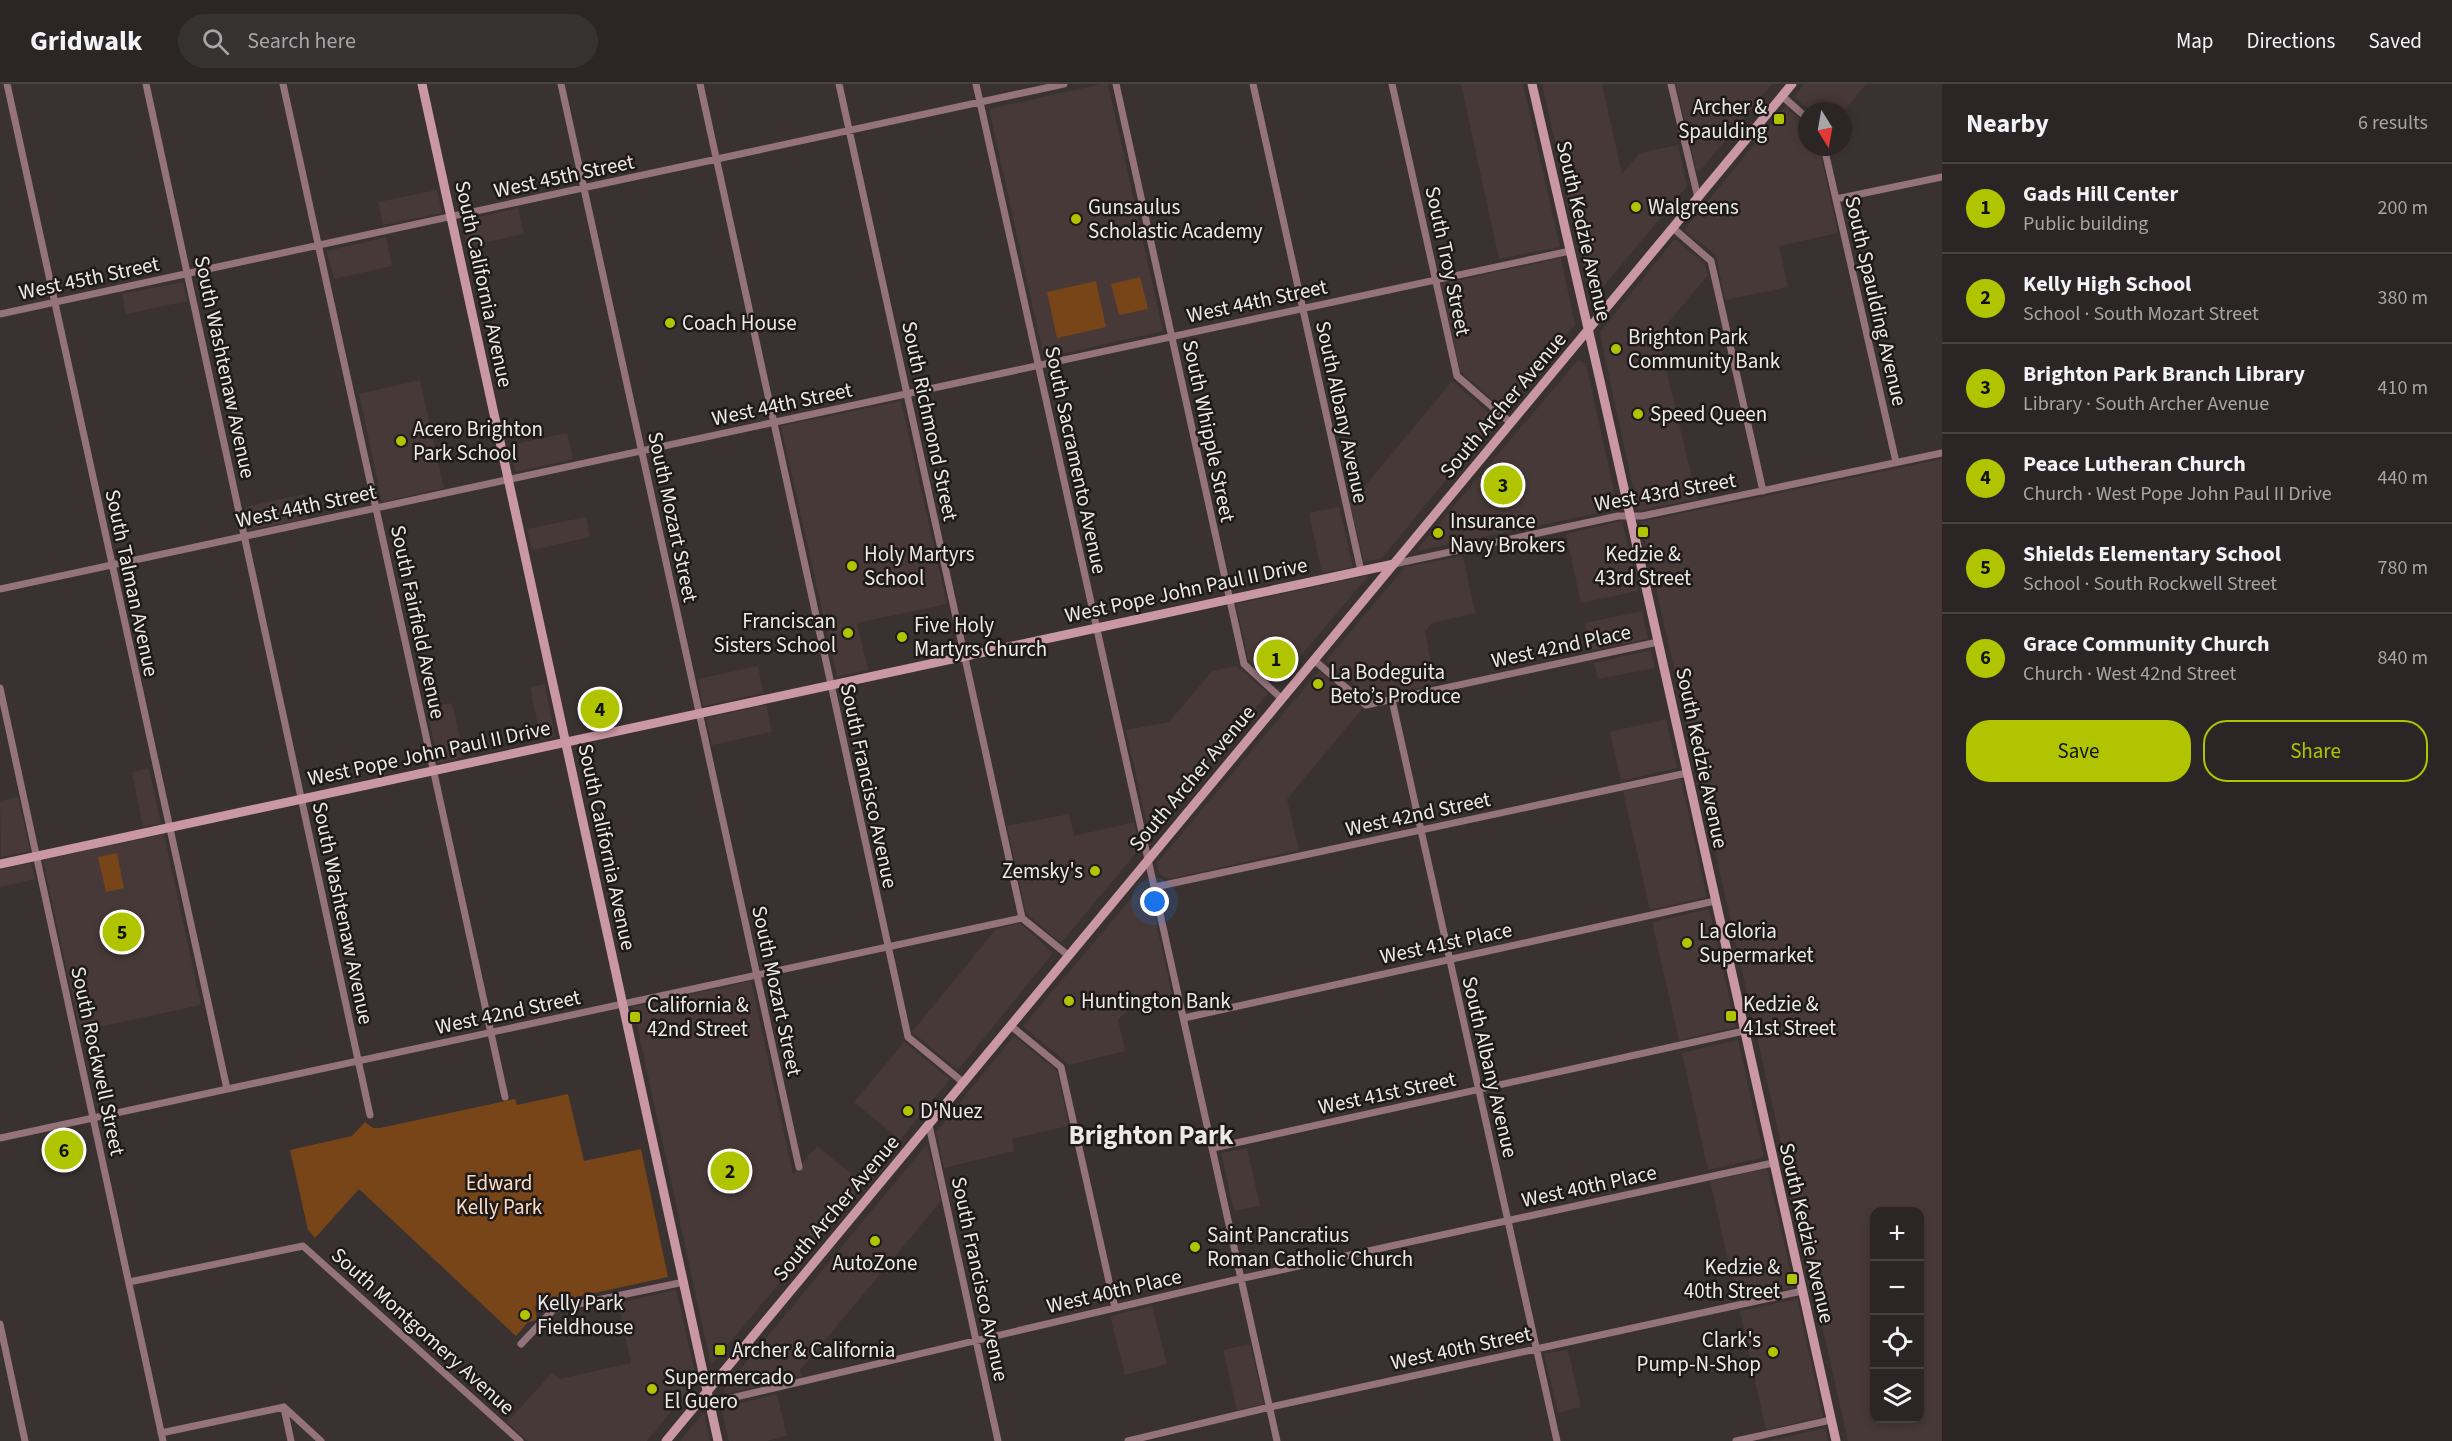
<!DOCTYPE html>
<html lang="en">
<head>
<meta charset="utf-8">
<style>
  body { margin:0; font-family:"Source Sans 3",sans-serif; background:#373232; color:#f1f3f6 }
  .controls { position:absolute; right:18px; bottom:18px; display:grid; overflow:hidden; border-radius:12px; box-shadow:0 3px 9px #0003 }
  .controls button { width:54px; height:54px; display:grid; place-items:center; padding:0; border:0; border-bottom:2px solid #474342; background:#2b2625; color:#f1f3f6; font:30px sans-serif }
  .compass { position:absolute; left:1798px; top:18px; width:54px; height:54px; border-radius:50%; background:#2b2625; box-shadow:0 3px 9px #0003; rotate:169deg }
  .you { position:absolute; left:1155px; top:818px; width:21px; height:21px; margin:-15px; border:4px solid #fff; border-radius:50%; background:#1a73e8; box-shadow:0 0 0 9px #1a73e833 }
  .badge { display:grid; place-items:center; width:39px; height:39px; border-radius:50%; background:#b0c500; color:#111; font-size:20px; font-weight:700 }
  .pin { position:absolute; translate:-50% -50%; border:3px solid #fff; box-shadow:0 2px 6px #0006 }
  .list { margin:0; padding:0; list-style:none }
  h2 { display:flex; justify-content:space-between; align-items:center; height:78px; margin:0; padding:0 24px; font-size:26px }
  h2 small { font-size:20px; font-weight:400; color:#a6a5a7 }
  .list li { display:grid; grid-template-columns:39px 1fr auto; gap:18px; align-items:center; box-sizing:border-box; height:90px; padding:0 24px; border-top:2px solid #474342 }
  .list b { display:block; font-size:22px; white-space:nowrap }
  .list p { margin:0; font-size:20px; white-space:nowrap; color:#a6a5a7 }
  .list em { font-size:20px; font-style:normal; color:#a6a5a7 }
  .actions { display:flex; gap:12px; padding:18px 24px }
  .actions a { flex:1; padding:14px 0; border:2px solid #b0c500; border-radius:24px; text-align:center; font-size:21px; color:#b0c500 }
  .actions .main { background:#b0c500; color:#111 }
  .icon { flex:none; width:33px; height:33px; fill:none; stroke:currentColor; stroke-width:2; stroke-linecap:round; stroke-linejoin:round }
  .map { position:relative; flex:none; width:1942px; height:1357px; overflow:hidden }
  header { display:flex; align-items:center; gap:36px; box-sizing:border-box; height:84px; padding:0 30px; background:#2b2625; border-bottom:2px solid #474342 }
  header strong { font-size:28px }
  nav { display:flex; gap:33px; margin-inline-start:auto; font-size:21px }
  .search { width:420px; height:54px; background:#373232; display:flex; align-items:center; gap:15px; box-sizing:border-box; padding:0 21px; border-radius:33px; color:#a6a5a7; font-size:22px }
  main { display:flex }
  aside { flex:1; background:#2b2625 }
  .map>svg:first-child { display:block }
</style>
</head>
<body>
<header>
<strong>Gridwalk</strong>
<div class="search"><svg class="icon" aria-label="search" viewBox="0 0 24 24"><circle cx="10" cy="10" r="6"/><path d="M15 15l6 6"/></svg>Search here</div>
<nav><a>Map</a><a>Directions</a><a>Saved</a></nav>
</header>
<main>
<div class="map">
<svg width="1942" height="1357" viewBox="0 0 1942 1357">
  <rect width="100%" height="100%" fill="#393231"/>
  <path fill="#473938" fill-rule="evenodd" d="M 1102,0 L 1108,0 L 1163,247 L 1044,274 L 989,25 Z
    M 1461,0 L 1523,0 L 1560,163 L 1499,175 Z
    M 1542,0 L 1602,0 L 1622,90 L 1640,69 L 1678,61 L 1687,102 L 1591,217 Z
    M 1676,0 L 1772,0 L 1700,87 L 1696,86 Z
    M 1804,0 L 1866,0 L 1843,28 L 1810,27 L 1794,13 Z
    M 1785,23 L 1807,41 L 1807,63 L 1819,63 L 1838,149 L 1779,162 L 1788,203 L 1725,216 L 1716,171 L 1684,146 Z
    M 437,106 L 442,129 L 383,141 L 378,118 Z
    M 518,124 L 524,150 L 467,162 L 461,137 Z
    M 386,153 L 392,182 L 334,195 L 327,167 Z
    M 1675,155 L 1705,180 L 1708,191 L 1658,251 L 1697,415 L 1638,427 L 1601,255 L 1601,247 Z
    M 1561,174 L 1575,241 L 1503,325 L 1460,287 L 1441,200 Z
    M 183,198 L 187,217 L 126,230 L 122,210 Z
    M 1578,276 L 1586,280 L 1618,425 L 1416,467 Z
    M 420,296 L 444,404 L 382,418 L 359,310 Z
    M 1452,297 L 1496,335 L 1382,474 L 1364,478 L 1350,420 Z
    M 901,317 L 947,520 L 857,539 L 868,586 L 837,593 L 781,342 Z
    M 567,349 L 573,375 L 515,388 L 510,361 Z
    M 1942,375 L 1942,1357 L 1848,1357 L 1641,438 ZM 1874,1128 L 1920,1128 L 1920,1334 L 1874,1334 Z
    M 304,410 L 309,434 L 250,446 L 245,423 Z
    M 1339,423 L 1353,483 L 1322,489 L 1309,429 Z
    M 586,433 L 590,453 L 532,466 L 527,445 Z
    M 1622,437 L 1638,507 L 1581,519 L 1566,450 Z
    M 1463,472 L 1475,529 L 1432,539 L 1425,547 L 1435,600 L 1370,615 L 1326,577 L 1405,483 Z
    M 1369,491 L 1277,600 L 1249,578 L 1236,520 Z
    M 1642,527 L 1648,555 L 1592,566 L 1585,539 Z
    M 1651,566 L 1655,584 L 1598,595 L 1594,579 Z
    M 758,582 L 763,609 L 703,622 L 698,595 Z
    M 1237,582 L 1268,609 L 1150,753 L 1126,646 L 1169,638 L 1212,587 Z
    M 1319,587 L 1363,624 L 1287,715 L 1299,766 L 1169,795 L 1163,792 L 1159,789 L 1157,779 Z
    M 545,600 L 555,653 L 541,656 L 530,603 Z
    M 452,619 L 464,673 L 438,679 L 427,624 Z
    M 766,621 L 772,648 L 712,661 L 706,634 Z
    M 1666,635 L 1677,684 L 1621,697 L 1610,648 Z
    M 149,684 L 161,739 L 143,743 L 132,688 Z
    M 1681,695 L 1707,813 L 1650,826 L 1623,707 Z
    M 18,713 L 30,767 L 1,773 L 0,717 Z
    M 1069,730 L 1074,752 L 1134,738 L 1140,764 L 1061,859 L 1026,829 L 1007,742 Z
    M 164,750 L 201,921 L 80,947 L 43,776 Z
    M 31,779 L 35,795 L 0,803 L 0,786 Z
    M 1141,803 L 1149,806 L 1173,916 L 1128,927 L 1118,935 L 1125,967 L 1069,981 L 1023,942 Z
    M 1709,825 L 1736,943 L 1679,956 L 1652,838 Z
    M 1020,839 L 1053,869 L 958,986 L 912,948 L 996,845 Z
    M 751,897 L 793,1090 L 817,1062 L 863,1099 L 711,1281 L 633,923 Z
    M 1014,952 L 1057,987 L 1069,1042 L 1012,1055 L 1014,1067 L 944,1084 L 936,1048 Z
    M 1738,956 L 1764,1073 L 1708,1086 L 1682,969 Z
    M 904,958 L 950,995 L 900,1056 L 854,1018 Z
    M 927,1060 L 941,1117 L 800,1286 L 802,1292 L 725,1310 L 724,1305 Z
    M 1247,1064 L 1260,1122 L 1234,1127 L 1221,1069 Z
    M 1767,1085 L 1794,1203 L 1737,1215 L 1710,1097 Z
    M 676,1206 L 697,1296 L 647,1357 L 528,1357 L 507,1338 L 552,1289 L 560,1295 L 631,1279 L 618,1219 Z
    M 1797,1215 L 1823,1333 L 1766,1346 L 1740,1227 Z
    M 1152,1222 L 1167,1280 L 1125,1291 L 1110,1232 Z
    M 1250,1260 L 1264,1320 L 1237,1326 L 1223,1266 Z
    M 1568,1266 L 1581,1323 L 1558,1329 L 1544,1270 Z
    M 777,1310 L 787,1352 L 767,1357 L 729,1357 L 721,1324 Z
    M 704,1328 L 710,1357 L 680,1357 Z
    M 1825,1344 L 1828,1357 L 1769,1357 Z"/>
  <path fill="#774518" d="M 1140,193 L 1148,225 L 1119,231 L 1111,200 Z
    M 1096,197 L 1106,243 L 1057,254 L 1047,208 Z
    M 117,769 L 124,804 L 106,808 L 98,773 Z
    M 568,1010 L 584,1077 L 641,1065 L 668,1193 L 535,1222 L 537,1236 L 528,1238 L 516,1252 L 359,1105 L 315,1154 L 308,1146 L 290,1066 L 352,1052 L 365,1038 L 373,1044 L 380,1044 L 515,1015 L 517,1021 Z"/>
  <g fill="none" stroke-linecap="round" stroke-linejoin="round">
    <path stroke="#94737c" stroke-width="7" d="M 7,0 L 227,1005
      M 146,0 L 370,1031
      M 283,0 L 505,1013
      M 561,0 L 799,1083
      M 700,0 L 908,953 L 964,999
      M 839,0 L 1022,834 L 1069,872
      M 976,0 L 1277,1357
      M 1116,0 L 1244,580 L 1282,615
      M 1253,0 L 1361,487
      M 1392,0 L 1457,292 L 1511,339
      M 1671,0 L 1698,114
      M 1782,12 L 1807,34
      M 1824,63 L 1896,378
      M 1836,115 L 1942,93
      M 1673,144 L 1711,177 L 1763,407
      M 0,230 L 1064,0
      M 1394,480 L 1618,432 L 1642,432 L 1942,369
      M 0,505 L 1570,167
      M 1314,576 L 1366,621 L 1658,558
      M 0,604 L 163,1357
      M 1392,616 L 1557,1357
      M 1155,803 L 1687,689
      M 1184,934 L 1715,817
      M 1011,942 L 1061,983 L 1115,1224
      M 929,1041 L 998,1357
      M 0,1054 L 1022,834
      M 1213,1064 L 1744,947
      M 129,1198 L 303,1162 L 520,1357
      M 0,1240 L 25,1357
      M 521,1260 L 554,1225 L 684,1198
      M 710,1319 L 1230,1197 L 1773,1079
      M 284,1323 L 321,1357
      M 284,1324 L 291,1357
      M 161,1349 L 284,1323
      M 1128,1357 L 1270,1323 L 1802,1207
      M 1736,1357 L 1831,1336"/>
    <path stroke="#ca97a4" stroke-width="9" d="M 422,0 L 718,1357
      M 1532,0 L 1601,301 L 1836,1357
      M 0,780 L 1394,480
      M 666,1357 L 1792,0"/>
  </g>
  <g fill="#b0c500" stroke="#1e1a1a" stroke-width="2">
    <rect x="1773" y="29" width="12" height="12" rx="3"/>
    <circle cx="1636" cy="123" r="6"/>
    <circle cx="1076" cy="135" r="6"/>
    <circle cx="670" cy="239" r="6"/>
    <circle cx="1616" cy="265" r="6"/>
    <circle cx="1638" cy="330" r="6"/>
    <circle cx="401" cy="357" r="6"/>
    <rect x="1637" y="442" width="12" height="12" rx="3"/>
    <circle cx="1438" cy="449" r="6"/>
    <circle cx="852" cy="482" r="6"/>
    <circle cx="848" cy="549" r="6"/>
    <circle cx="902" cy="553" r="6"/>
    <circle cx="1318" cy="600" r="6"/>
    <circle cx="1095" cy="787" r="6"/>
    <circle cx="1687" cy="859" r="6"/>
    <circle cx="1069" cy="917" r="6"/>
    <rect x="1725" y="926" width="12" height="12" rx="3"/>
    <rect x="629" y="927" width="12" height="12" rx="3"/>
    <circle cx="908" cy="1027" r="6"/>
    <circle cx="875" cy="1157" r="6"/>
    <circle cx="1195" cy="1163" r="6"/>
    <rect x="1786" y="1189" width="12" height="12" rx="3"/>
    <circle cx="525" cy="1231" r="6"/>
    <rect x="714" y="1260" width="12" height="12" rx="3"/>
    <circle cx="1773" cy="1268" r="6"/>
    <circle cx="652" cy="1305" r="6"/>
  </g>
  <g text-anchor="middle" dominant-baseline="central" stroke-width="5" stroke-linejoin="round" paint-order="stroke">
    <g font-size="21" fill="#eee9e9" stroke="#1e1a1a" text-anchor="start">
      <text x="1767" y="23" text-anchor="end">Archer &amp;<tspan x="1767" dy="24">Spaulding</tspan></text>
      <text x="1088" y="123">Gunsaulus<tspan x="1088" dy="24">Scholastic Academy</tspan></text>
      <text x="1648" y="123">Walgreens</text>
      <text x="682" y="239">Coach House</text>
      <text x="1628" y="253">Brighton Park<tspan x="1628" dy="24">Community Bank</tspan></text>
      <text x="1650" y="330">Speed Queen</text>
      <text x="413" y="345">Acero Brighton<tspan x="413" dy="24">Park School</tspan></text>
      <text x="1450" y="437">Insurance<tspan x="1450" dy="24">Navy Brokers</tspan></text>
      <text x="864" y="470">Holy Martyrs<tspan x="864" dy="24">School</tspan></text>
      <text x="1643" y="470" text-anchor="middle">Kedzie &amp;<tspan x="1643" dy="24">43rd Street</tspan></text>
      <text x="836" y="537" text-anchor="end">Franciscan<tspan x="836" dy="24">Sisters School</tspan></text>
      <text x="914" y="541">Five Holy<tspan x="914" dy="24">Martyrs Church</tspan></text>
      <text x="1330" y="588">La Bodeguita<tspan x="1330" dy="24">Beto’s Produce</tspan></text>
      <text x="1083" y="787" text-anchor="end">Zemsky's</text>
      <text x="1699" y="847">La Gloria<tspan x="1699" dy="24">Supermarket</tspan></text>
      <text x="1081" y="917">Huntington Bank</text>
      <text x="1743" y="920">Kedzie &amp;<tspan x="1743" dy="24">41st Street</tspan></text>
      <text x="647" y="921">California &amp;<tspan x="647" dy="24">42nd Street</tspan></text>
      <text x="920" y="1027">D'Nuez</text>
      <text x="1207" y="1151">Saint Pancratius<tspan x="1207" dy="24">Roman Catholic Church</tspan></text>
      <text x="875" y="1179" text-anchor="middle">AutoZone</text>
      <text x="1780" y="1183" text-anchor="end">Kedzie &amp;<tspan x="1780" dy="24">40th Street</tspan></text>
      <text x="537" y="1219">Kelly Park<tspan x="537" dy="24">Fieldhouse</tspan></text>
      <text x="1761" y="1256" text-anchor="end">Clark's<tspan x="1761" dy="24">Pump-N-Shop</tspan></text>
      <text x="732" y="1266">Archer &amp; California</text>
      <text x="664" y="1293">Supermercado<tspan x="664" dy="24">El Guero</tspan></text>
    </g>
    <g font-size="21" fill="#eee9e9" stroke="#1e1a1a">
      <text transform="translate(564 92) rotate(-12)">West 45th Street</text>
      <text transform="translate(1584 147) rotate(77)">South Kedzie Avenue</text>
      <text transform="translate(1448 177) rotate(78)">South Troy Street</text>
      <text transform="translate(89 194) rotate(-12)">West 45th Street</text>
      <text transform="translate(484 200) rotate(78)">South California Avenue</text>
      <text transform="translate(1257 217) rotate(-12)">West 44th Street</text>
      <text transform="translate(1876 217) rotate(77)">South Spaulding Avenue</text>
      <text transform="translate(225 283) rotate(78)">South Washtenaw Avenue</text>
      <text transform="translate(782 320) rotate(-12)">West 44th Street</text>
      <text transform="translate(1503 321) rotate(-50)">South Archer Avenue</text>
      <text transform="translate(1342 328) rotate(78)">South Albany Avenue</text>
      <text transform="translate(930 337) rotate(78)">South Richmond Street</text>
      <text transform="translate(1209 347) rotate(78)">South Whipple Street</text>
      <text transform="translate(1076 376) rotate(78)">South Sacramento Avenue</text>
      <text transform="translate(1665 408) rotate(-10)">West 43rd Street</text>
      <text transform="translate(306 422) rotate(-12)">West 44th Street</text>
      <text transform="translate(673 433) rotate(78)">South Mozart Street</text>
      <text transform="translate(132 499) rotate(78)">South Talman Avenue</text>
      <text transform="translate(1186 506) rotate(-12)">West Pope John Paul II Drive</text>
      <text transform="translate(418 538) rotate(78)">South Fairfield Avenue</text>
      <text transform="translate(1561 562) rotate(-12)">West 42nd Place</text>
      <text transform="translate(429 669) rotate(-12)">West Pope John Paul II Drive</text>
      <text transform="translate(1702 674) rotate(78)">South Kedzie Avenue</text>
      <text transform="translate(1192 694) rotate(-50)">South Archer Avenue</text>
      <text transform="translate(869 702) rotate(78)">South Francisco Avenue</text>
      <text transform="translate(1418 730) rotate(-12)">West 42nd Street</text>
      <text transform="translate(607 763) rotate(78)">South California Avenue</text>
      <text transform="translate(343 829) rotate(78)">South Washtenaw Avenue</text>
      <text transform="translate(1446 859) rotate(-12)">West 41st Place</text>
      <text transform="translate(777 907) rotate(78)">South Mozart Street</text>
      <text transform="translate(508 928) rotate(-12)">West 42nd Street</text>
      <text transform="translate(98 977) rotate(78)">South Rockwell Street</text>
      <text transform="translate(1490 983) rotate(77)">South Albany Avenue</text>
      <text transform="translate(1387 1009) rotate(-12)">West 41st Street</text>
      <text transform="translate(1589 1102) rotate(-12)">West 40th Place</text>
      <text transform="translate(836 1124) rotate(-50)">South Archer Avenue</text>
      <text transform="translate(1807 1149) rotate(77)">South Kedzie Avenue</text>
      <text transform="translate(980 1195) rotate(78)">South Francisco Avenue</text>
      <text transform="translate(1114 1207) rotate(-13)">West 40th Place</text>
      <text transform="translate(423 1247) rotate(42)">South Montgomery Avenue</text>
      <text transform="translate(1461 1264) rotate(-12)">West 40th Street</text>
    </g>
    <g font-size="21" fill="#fddcc4" stroke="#1e1a1a">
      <text x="499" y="1099">Edward<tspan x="499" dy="24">Kelly Park</tspan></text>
    </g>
    <g font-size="27" font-weight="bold" fill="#eee9e9" stroke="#1e1a1a">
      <text x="1151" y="1051">Brighton Park</text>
    </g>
  </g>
</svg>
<div class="controls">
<button>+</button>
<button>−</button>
<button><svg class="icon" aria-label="locate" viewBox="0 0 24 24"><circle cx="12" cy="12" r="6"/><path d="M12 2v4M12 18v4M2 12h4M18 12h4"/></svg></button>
<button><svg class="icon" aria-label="layers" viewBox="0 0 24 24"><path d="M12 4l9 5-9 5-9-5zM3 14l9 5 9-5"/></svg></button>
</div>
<svg class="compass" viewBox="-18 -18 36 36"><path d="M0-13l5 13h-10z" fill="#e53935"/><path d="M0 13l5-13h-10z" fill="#a6a5a7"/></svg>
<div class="you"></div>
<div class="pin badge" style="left:1276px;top:575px">1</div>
<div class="pin badge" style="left:730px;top:1087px">2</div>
<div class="pin badge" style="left:1503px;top:401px">3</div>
<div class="pin badge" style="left:600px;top:625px">4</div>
<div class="pin badge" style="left:122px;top:848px">5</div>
<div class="pin badge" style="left:64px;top:1066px">6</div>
</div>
<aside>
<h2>Nearby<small>6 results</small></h2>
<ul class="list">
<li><span class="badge">1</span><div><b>Gads Hill Center</b><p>Public building</p></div><em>200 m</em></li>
<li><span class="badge">2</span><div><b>Kelly High School</b><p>School · South Mozart Street</p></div><em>380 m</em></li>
<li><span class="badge">3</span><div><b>Brighton Park Branch Library</b><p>Library · South Archer Avenue</p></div><em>410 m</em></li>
<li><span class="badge">4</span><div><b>Peace Lutheran Church</b><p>Church · West Pope John Paul II Drive</p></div><em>440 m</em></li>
<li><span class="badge">5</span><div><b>Shields Elementary School</b><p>School · South Rockwell Street</p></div><em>780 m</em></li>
<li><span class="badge">6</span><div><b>Grace Community Church</b><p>Church · West 42nd Street</p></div><em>840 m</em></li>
</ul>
<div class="actions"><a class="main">Save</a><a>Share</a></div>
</aside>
</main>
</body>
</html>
